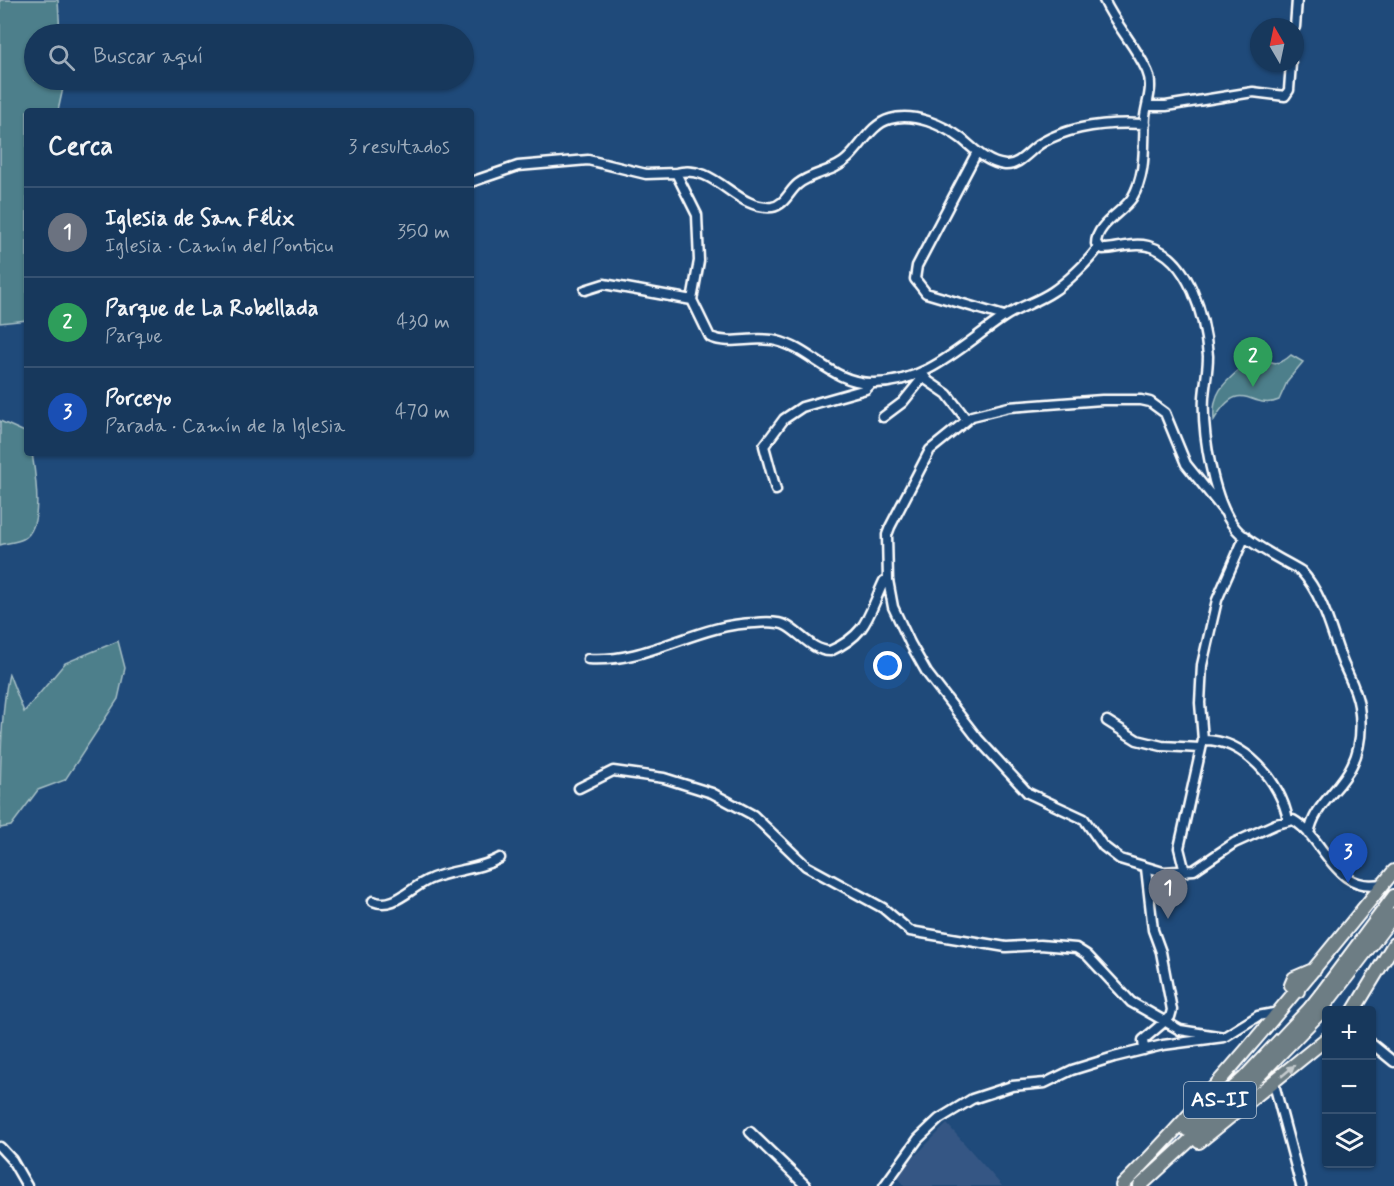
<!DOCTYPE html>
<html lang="es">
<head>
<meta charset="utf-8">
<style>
  body { margin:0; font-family:Mynerve,sans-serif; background:#203f62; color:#f1f3f6 }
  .controls { position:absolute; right:18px; bottom:18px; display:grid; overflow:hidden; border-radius:6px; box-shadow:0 2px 4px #0004 }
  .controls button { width:54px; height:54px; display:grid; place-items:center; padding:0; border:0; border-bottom:2px solid #365272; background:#17385c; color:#f1f3f6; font:30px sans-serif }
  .compass { position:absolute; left:1250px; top:18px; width:54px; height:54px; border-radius:50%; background:#17385c; box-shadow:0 2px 4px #0004; rotate:351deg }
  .you { position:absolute; left:888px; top:666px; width:21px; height:21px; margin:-15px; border:4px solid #fff; border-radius:50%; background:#1a73e8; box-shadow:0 0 0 9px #1a73e833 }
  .badge { display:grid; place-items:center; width:39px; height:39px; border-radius:50%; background:#e797bd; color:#fff; font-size:20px; font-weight:700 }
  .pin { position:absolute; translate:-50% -50px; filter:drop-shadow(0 2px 3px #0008) }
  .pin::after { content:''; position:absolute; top:32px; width:21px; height:18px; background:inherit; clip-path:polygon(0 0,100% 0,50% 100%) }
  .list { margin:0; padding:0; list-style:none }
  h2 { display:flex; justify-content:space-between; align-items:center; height:78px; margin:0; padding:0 24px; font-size:26px }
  h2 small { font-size:20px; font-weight:400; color:#9eacbb }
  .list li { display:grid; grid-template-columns:39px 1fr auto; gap:18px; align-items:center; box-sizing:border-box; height:90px; padding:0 24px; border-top:2px solid #365272 }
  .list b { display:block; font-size:22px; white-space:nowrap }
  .list p { margin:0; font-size:20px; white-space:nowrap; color:#9eacbb }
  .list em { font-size:20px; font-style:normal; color:#9eacbb }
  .icon { flex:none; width:33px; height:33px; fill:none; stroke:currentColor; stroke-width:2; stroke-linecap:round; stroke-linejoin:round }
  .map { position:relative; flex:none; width:1394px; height:1186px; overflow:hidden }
  .search { position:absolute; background:#17385c; box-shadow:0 2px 4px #0004; left:24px; top:24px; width:450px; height:66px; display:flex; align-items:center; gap:15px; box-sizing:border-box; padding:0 21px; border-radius:33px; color:#9eacbb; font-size:22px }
  .panel { position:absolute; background:#17385c; box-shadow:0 2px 4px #0004; left:24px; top:108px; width:450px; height:348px; border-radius:6px }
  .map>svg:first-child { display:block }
</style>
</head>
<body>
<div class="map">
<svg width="1394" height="1186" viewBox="0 0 1394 1186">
  <rect width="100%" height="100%" fill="#1f4a7a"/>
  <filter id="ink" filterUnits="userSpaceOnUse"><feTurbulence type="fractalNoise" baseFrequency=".0167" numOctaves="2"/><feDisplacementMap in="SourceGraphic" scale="12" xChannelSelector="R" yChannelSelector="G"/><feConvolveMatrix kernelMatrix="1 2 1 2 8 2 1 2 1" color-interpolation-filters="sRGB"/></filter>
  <g filter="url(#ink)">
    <path fill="#365784" d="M 947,1124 L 1002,1186 L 905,1186 L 896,1175 Z"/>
    <path fill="#4d7f8b" stroke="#a6bfc5" stroke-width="1.5" d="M 0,0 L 58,0 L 60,34 L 34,34 L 34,80 L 59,80 L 63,88 L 58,111 L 27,111 L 27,320 L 0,323 Z
      M 1255,355 C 1270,361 1276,369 1291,355 L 1303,362 L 1288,380 L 1279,400 C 1251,412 1241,374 1214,420 C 1211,384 1234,378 1255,355 Z
      M 0,421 L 27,433 L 27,453 L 32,453 C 35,473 45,528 23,539 C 17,542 7,543 0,545 Z
      M 118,641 L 125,668 L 118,699 L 65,780 L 38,790 L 11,826 L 0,828 C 0,786 0,712 9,674 L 24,712 L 65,663 Z"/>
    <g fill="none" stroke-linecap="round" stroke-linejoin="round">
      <defs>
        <path id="minor" d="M 1104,0 C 1116,26 1136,46 1147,71 C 1154,86 1147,101 1145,116 C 1143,144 1147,173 1132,198 C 1122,213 1096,224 1096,244 L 1103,249 C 1118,249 1132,242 1148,246 C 1190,257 1205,319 1208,356 C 1208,370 1205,384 1204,397 C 1202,432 1213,503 1236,529 C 1248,543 1284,561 1301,571 C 1324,596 1331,632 1343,663 C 1349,677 1357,691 1359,706 C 1362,725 1361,747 1352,765 C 1340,791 1314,804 1309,834
          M 1295,27 L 1297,0
          M 1147,106 L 1166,106 L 1253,92 L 1285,96 L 1289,90 L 1291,63
          M 977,152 L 917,266 L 915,279 L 926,293 L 1004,316
          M 676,173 C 715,162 735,210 772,207 C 785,205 789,191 798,184 C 813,172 834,172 847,159 C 861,147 871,124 890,119 C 914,112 943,125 962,139 C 975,150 987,163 1005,165 C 1020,166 1030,149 1043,142 C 1073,125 1110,122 1145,124
          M 471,182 L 518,166 L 588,160 L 646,174 L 676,173 L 697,215 L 699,261 L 692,300 L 710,337 C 731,346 754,335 777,341 C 811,349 832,383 872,383 C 926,384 962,345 1004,317 C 1019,307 1037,302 1052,292 C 1066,283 1089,261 1098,248
          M 585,290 L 604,284 L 692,300
          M 922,373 L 928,381 L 947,394 L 967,420
          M 883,417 L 903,402 L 924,376
          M 776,490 L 764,446 L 784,419 L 802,407 L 866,389 L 872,383
          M 1224,511 L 1186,464 L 1165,413 L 1150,402 L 1141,400 L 1102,400 L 1009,407 L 972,416 L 930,450 L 890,527 L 887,535 L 888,580 L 893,607 L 910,643 L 927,673 L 978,739 L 1028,793 L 1084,819 L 1103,846 L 1120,859 L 1163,872 L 1194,870 L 1234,843 L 1276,824 L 1293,820 C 1325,838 1335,896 1384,883
          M 588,659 C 649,663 696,624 755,623 C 765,622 778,621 787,626 C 801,634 813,651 830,651 C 868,634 868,615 884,581 L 888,580
          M 1107,721 L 1137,740 L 1162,746 L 1200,748
          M 1203,740 C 1244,739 1281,781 1288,820
          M 579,788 L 613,771 L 664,778 L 712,793 L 753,815 L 806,866 L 883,908 L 910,931 L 1006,947 L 1040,945 L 1076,948 L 1087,955 L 1131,1002 L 1180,1030 L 1224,1037
          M 1185,872 L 1179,848 L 1203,740 L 1200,703 L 1202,665 L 1217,600 L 1245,536
          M 373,901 C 393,910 410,888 428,880 C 451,869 477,871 500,858
          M 1372,1044 L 1394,1062
          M 1144,1050 L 1143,1040 L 1170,1017 L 1172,1010 L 1161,952 L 1153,930 L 1146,868
          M 1271,1085 L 1275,1088 L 1301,1186
          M 750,1132 L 806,1186
          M 0,1147 L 12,1160 L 27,1186
          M 884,1186 L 918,1139 L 939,1119 L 972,1099 L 1012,1086 L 1045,1083 L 1072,1070 L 1114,1057 L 1163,1045 L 1224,1037 L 1258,1016 L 1279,1012"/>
        <path id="highway" d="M 1298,991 L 1291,985 L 1294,978 L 1315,969
          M 1321,994 L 1394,896
          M 1329,1000 L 1394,915
          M 1354,1010 L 1394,944
          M 1187,1130 L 1243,1079 L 1310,1008
          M 1199,1142 L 1326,1039
          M 1122,1186 C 1220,1087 1306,979 1394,871
          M 1140,1186 L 1250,1085 L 1318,1015"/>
      </defs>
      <use href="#minor" stroke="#fff" stroke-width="13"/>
      <use href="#highway" stroke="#fff" stroke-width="16"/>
      <use href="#minor" stroke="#1f4a7a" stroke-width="8"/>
      <use href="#highway" stroke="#6d7d84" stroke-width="12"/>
      <defs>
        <path id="highway-bridge" d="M 1310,1008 L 1321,994
          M 1318,1015 L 1329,1000"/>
      </defs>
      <use href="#highway-bridge" stroke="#fff" stroke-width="16" stroke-linecap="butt"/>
      <use href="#highway-bridge" stroke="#6d7d84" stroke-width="12"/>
    </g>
    <defs><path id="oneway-solid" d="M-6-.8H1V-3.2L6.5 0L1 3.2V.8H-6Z" transform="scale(1.5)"/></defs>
    <use fill="#c5cbce" href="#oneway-solid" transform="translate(1288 1071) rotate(-40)"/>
  </g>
  <g text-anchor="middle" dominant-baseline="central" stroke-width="4.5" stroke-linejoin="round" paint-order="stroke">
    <rect fill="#1f4a7a" stroke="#bcc9d7" stroke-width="1.5" x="1184" y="1082" width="72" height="36" rx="4.5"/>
    <g font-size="21" font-weight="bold" fill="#fff">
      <text x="1220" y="1100">AS-II</text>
    </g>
  </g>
</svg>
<div class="controls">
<button>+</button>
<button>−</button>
<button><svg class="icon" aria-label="layers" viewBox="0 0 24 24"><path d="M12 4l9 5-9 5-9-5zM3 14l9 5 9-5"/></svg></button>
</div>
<svg class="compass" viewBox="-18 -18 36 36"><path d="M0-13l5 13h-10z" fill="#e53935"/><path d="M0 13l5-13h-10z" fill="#9eacbb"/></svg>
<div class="you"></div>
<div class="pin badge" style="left:1168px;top:919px;background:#6b7280">1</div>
<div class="pin badge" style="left:1253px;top:387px;background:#2e9e5b">2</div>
<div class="pin badge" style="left:1348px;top:883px;background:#1a4fb4">3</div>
<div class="search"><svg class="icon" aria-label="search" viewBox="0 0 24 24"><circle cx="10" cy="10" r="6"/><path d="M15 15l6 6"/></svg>Buscar aquí</div>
<section class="panel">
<h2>Cerca<small>3 resultados</small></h2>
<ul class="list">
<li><span class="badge" style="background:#6b7280">1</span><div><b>Iglesia de San Félix</b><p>Iglesia · Camín del Ponticu</p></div><em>350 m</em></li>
<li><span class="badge" style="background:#2e9e5b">2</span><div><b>Parque de La Robellada</b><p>Parque</p></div><em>430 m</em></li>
<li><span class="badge" style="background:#1a4fb4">3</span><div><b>Porceyo</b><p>Parada · Camín de la Iglesia</p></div><em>470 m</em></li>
</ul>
</section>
</div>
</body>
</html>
